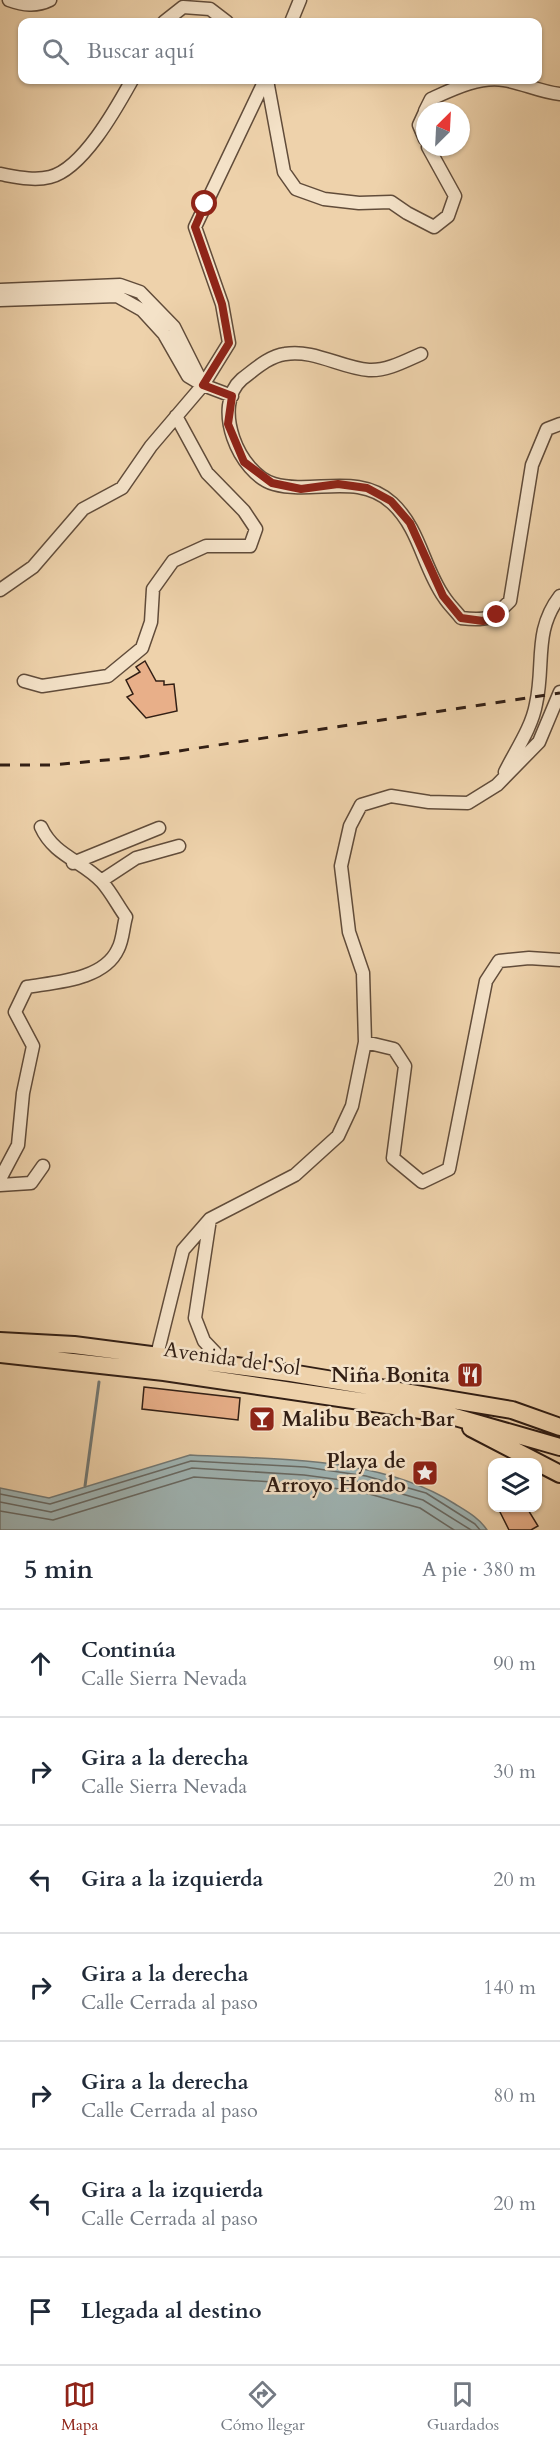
<!DOCTYPE html>
<html lang="es">
<head>
<meta charset="utf-8">
<style>
  body { margin:0; font-family:Cardo,serif; background:#f2f2f3; color:#1f2937 }
  .controls { position:absolute; right:18px; bottom:18px; display:grid; overflow:hidden; border-radius:12px; box-shadow:0 2px 4px #0004 }
  .controls button { width:54px; height:54px; display:grid; place-items:center; padding:0; border:0; border-bottom:2px solid #e0e1e3; background:#fff; color:#1f2937; font:30px sans-serif }
  .compass { position:absolute; left:416px; top:102px; width:54px; height:54px; border-radius:50%; background:#fff; box-shadow:0 2px 4px #0004; rotate:24deg }
  .stop { position:absolute; width:18px; height:18px; margin:-14px; border:4px solid #8f2418; border-radius:50%; background:#fff }
  .stop.end { background:#8f2418; border-color:#fff; box-shadow:0 2px 6px #0008 }
  .list { margin:0; padding:0; list-style:none }
  h2 { display:flex; justify-content:space-between; align-items:center; height:78px; margin:0; padding:0 24px; font-size:26px }
  h2 small { font-size:20px; font-weight:400; color:#747a83 }
  .list li { display:grid; grid-template-columns:39px 1fr auto; gap:18px; align-items:center; box-sizing:border-box; height:108px; padding:0 24px; border-top:2px solid #e0e1e3 }
  .list b { display:block; font-size:22px; white-space:nowrap }
  .list p { margin:0; font-size:20px; white-space:nowrap; color:#747a83 }
  .list em { font-size:20px; font-style:normal; color:#747a83 }
  .icon { flex:none; width:33px; height:33px; fill:none; stroke:currentColor; stroke-width:2; stroke-linecap:round; stroke-linejoin:round }
  .map { position:relative; flex:none; width:560px; height:1530px; overflow:hidden }
  .search { position:absolute; background:#fff; box-shadow:0 2px 4px #0004; left:18px; right:18px; top:18px; height:66px; display:flex; align-items:center; gap:15px; box-sizing:border-box; padding:0 21px; border-radius:12px; color:#747a83; font-size:22px }
  .sheet { height:834px; background:#fff }
  nav { display:flex; justify-content:space-around; align-items:center; box-sizing:border-box; height:84px; border-top:2px solid #e0e1e3; background:#fff; font-size:16px; color:#747a83 }
  nav a { display:grid; justify-items:center; gap:3px }
  nav .on { color:#8f2418 }
  .map>svg:first-child { display:block }
</style>
</head>
<body>
<div class="map">
<svg width="560" height="1530" viewBox="0 0 560 1530">
  <rect width="100%" height="100%" fill="#eed2ab"/>
  <filter id="stains"><feTurbulence type="fractalNoise" baseFrequency=".00333" numOctaves="4"/><feColorMatrix values="0 0 0 0 .2 0 0 0 0 .09 0 0 0 0 .02 0 0 0 .5 -.17"/></filter>
  <radialGradient id="worn" r=".72"><stop offset=".6" stop-color="#630" stop-opacity="0"/><stop offset="1" stop-color="#630" stop-opacity=".3"/></radialGradient>
  <path fill="#9fb5b5" stroke="#737975" stroke-width="1.5" d="M 190,1455 C 278,1460 379,1456 455,1504 C 468,1512 479,1518 487,1530 L 0,1530 L 0,1488 L 49,1498 Z"/>
  <g fill="none" stroke-linecap="round" stroke-linejoin="round">
    <path stroke="#686a65" stroke-width="1.5" d="M 0,1494 L 50,1504 L 191,1461 L 305,1467 L 366,1476 L 426,1493 L 475,1524 L 480,1530
      M 0,1502 L 51,1512 L 192,1468 L 304,1475 L 364,1483 L 423,1500 L 471,1530
      M 0,1511 L 53,1520 L 194,1477 L 303,1484 L 362,1492 L 420,1508 L 454,1530"/>
    <path stroke="#737975" stroke-width="3" d="M 85,1486 L 99,1382"/>
  </g>
  <path fill="#e8af89" stroke="#321f15" stroke-width="1.5" d="M 145,661 L 156,681 L 164,681 L 164,685 L 174,684 L 177,711 L 146,718 L 127,697 L 133,694 L 126,680 L 140,672 L 136,667 Z
    M 144,1387 L 240,1398 L 238,1420 L 142,1409 Z
    M 498,1508 L 527,1508 L 538,1526 L 531,1530 L 509,1530 Z"/>
  <g fill="none" stroke-linecap="round" stroke-linejoin="round">
    <defs>
      <path id="minor" d="M 9,0 C 23,5 36,7 50,0
        M 164,22 L 183,7 L 210,9 L 227,22
        M 291,22 L 300,0
        M 267,80 L 284,172 L 296,189 L 324,199 L 359,203 L 391,202 L 407,213 L 434,227 L 448,216 L 455,196 L 428,147
        M 425,111 L 431,99 C 453,89 479,76 504,80 C 523,83 540,92 560,94
        M 425,112 L 419,125 L 425,139
        M 0,174 C 17,177 34,181 50,177 C 83,169 117,107 132,80
        M 0,290 L 120,285 L 140,292 L 174,327 L 203,385 L 188,376 L 164,334 L 142,310 L 117,296 L 0,300
        M 421,354 C 405,361 387,371 369,370 C 341,368 314,349 285,354 C 269,356 254,370 242,379 C 211,406 239,474 274,484 C 314,495 358,472 392,503 C 420,529 423,567 444,597 C 449,605 456,611 461,618 C 487,621 492,619 510,601 L 532,465 L 547,429 L 560,424
        M 203,385 L 232,396
        M 0,590 L 33,567 L 83,509 L 122,488 L 151,446 L 203,385 L 229,343 L 222,304 L 195,227 L 265,80
        M 24,681 L 42,686 L 108,676 L 142,648 L 151,622 L 153,589 L 173,561 L 206,546 L 250,546 L 256,529 L 244,511 L 207,473 L 176,416
        M 505,772 C 516,750 532,727 536,704 C 545,664 533,631 560,596
        M 73,863 L 159,828
        M 101,881 L 136,858 L 179,846
        M 365,1042 L 394,1049 L 405,1066 L 393,1158 L 422,1182 L 449,1169 L 486,981 L 499,961 L 529,958 L 560,960
        M 0,1179 L 18,1145 L 23,1093 L 33,1046 L 15,1012 L 27,987 C 56,982 104,980 118,949 C 123,940 123,927 126,917 C 118,906 111,892 102,882 C 83,861 54,856 41,827
        M 0,1185 L 31,1183 L 43,1166
        M 210,1219 L 195,1318 L 204,1341 L 226,1364
        M 157,1355 L 183,1250 L 210,1219 L 295,1175 L 338,1136 L 352,1106 L 365,1042 L 363,973 L 349,932 L 341,866 L 350,826 L 361,805 L 391,796 L 429,802 L 468,803 L 497,785 L 539,742 L 560,692"/>
      <path id="major" d="M 0,1341 L 74,1345 L 291,1373 L 512,1410 L 560,1427
        M 0,1354 L 164,1372 L 441,1413 L 560,1447
        M 471,1428 L 560,1474"/>
    </defs>
    <use href="#minor" stroke="#614c3a" stroke-width="15"/>
    <use href="#major" stroke="#321f15" stroke-width="20"/>
    <use href="#minor" stroke="#f4e2c8" stroke-width="12"/>
    <use href="#major" stroke="#eed2ab" stroke-width="16"/>
    <path stroke="#321f15" stroke-width="3" stroke-dasharray="10 10" stroke-linecap="butt" d="M 0,765 L 52,765 L 139,757 L 560,693"/>
  </g>
  <g fill="none" stroke-linecap="round" stroke-linejoin="round">
    <path stroke="#8f2418" stroke-width="8" d="M 205,204 L 195,227 L 222,304 L 229,343 L 203,385 L 232,396 L 228,424 L 244,462 L 272,483 L 301,489 L 338,484 L 367,488 L 391,501 L 410,523 L 443,596 L 461,618 L 483,621 L 497,615"/>
  </g>
  <defs>
    <symbol id="restaurant-square" viewBox="-11 -11 22 22"><rect x="-9" y="-9" width="18" height="18" rx="4" fill="#8f2418" stroke="#f4e2c8"/><path d="M-5-6h1v4h1v-4h1v4h1v-4h1v5L-1.5 .5V6h-2V.5L-5-1ZM5-6V6H3V1.5H1.5Q1.5-4 5-6Z" fill="#fff"/></symbol>
    <symbol id="bar-square" viewBox="-11 -11 22 22"><rect x="-9" y="-9" width="18" height="18" rx="4" fill="#8f2418" stroke="#f4e2c8"/><path d="M-6-5H6L.8 .8V4.5H3.5V6h-7V4.5H-.8V.8Z" fill="#fff"/></symbol>
    <symbol id="sight-square" viewBox="-11 -11 22 22"><rect x="-9" y="-9" width="18" height="18" rx="4" fill="#8f2418" stroke="#f4e2c8"/><path d="M0-6L1.8-2.2L6-1.7L2.9 1.2L3.7 5.4L0 3.3L-3.7 5.4L-2.9 1.2L-6-1.7L-1.8-2.2Z" fill="#fff"/></symbol>
  </defs>
  <g fill-rule="evenodd">
    <use href="#restaurant-square" x="455" y="1360" width="30" height="30"/>
    <use href="#bar-square" x="247" y="1404" width="30" height="30"/>
    <use href="#sight-square" x="410" y="1458" width="30" height="30"/>
  </g>
  <g text-anchor="middle" dominant-baseline="central" stroke-width="5" stroke-linejoin="round" paint-order="stroke">
    <g font-size="21" fill="#321f15" stroke="#f4e2c8">
      <text transform="translate(232 1359) rotate(8)">Avenida del Sol</text>
    </g>
    <g font-size="21" font-weight="bold" fill="#321f15" stroke="#f4e2c8" text-anchor="end">
      <text x="450" y="1375">Niña Bonita</text>
      <text x="282" y="1419" text-anchor="start">Malibu Beach Bar</text>
      <text x="406" y="1461">Playa de<tspan x="406" dy="24">Arroyo Hondo</tspan></text>
    </g>
  </g>
  <rect width="100%" height="100%" filter="url(#stains)"/>
  <rect width="100%" height="100%" fill="url(#worn)"/>
</svg>
<div class="controls">
<button><svg class="icon" aria-label="layers" viewBox="0 0 24 24"><path d="M12 4l9 5-9 5-9-5zM3 14l9 5 9-5"/></svg></button>
</div>
<svg class="compass" viewBox="-18 -18 36 36"><path d="M0-13l5 13h-10z" fill="#e53935"/><path d="M0 13l5-13h-10z" fill="#747a83"/></svg>
<div class="stop" style="left:205px;top:204px"></div>
<div class="stop end" style="left:497px;top:615px"></div>
<div class="search"><svg class="icon" aria-label="search" viewBox="0 0 24 24"><circle cx="10" cy="10" r="6"/><path d="M15 15l6 6"/></svg>Buscar aquí</div>
</div>
<section class="sheet">
<h2>5 min<small>A pie · 380 m</small></h2>
<ul class="list">
<li><svg class="icon" aria-label="ahead" viewBox="0 0 24 24"><path d="M12 20V5M6 11l6-6 6 6"/></svg><div><b>Continúa</b><p>Calle Sierra Nevada</p></div><em>90 m</em></li>
<li><svg class="icon" aria-label="right" viewBox="0 0 24 24"><path d="M7 20v-9h11M14 6l5 5-5 5"/></svg><div><b>Gira a la derecha</b><p>Calle Sierra Nevada</p></div><em>30 m</em></li>
<li><svg class="icon" aria-label="left" viewBox="0 0 24 24"><path d="M17 20v-9H6M10 6l-5 5 5 5"/></svg><div><b>Gira a la izquierda</b></div><em>20 m</em></li>
<li><svg class="icon" aria-label="right" viewBox="0 0 24 24"><path d="M7 20v-9h11M14 6l5 5-5 5"/></svg><div><b>Gira a la derecha</b><p>Calle Cerrada al paso</p></div><em>140 m</em></li>
<li><svg class="icon" aria-label="right" viewBox="0 0 24 24"><path d="M7 20v-9h11M14 6l5 5-5 5"/></svg><div><b>Gira a la derecha</b><p>Calle Cerrada al paso</p></div><em>80 m</em></li>
<li><svg class="icon" aria-label="left" viewBox="0 0 24 24"><path d="M17 20v-9H6M10 6l-5 5 5 5"/></svg><div><b>Gira a la izquierda</b><p>Calle Cerrada al paso</p></div><em>20 m</em></li>
<li><svg class="icon" aria-label="arrive" viewBox="0 0 24 24"><path d="M6 21V4h12l-3 4 3 4H6"/></svg><div><b>Llegada al destino</b></div></li>
</ul>
</section>
<nav>
<a class="on"><svg class="icon" aria-label="map" viewBox="0 0 24 24"><path d="M3 6l6-2 6 2 6-2v14l-6 2-6-2-6 2zM9 4v14M15 6v14"/></svg>Mapa</a>
<a><svg class="icon" aria-label="directions" viewBox="0 0 24 24"><path d="M12 3l9 9-9 9-9-9zM9 14v-3h6M13 9l2 2-2 2"/></svg>Cómo llegar</a>
<a><svg class="icon" aria-label="saved" viewBox="0 0 24 24"><path d="M7 4h10v16l-5-4-5 4z"/></svg>Guardados</a>
</nav>
</body>
</html>
